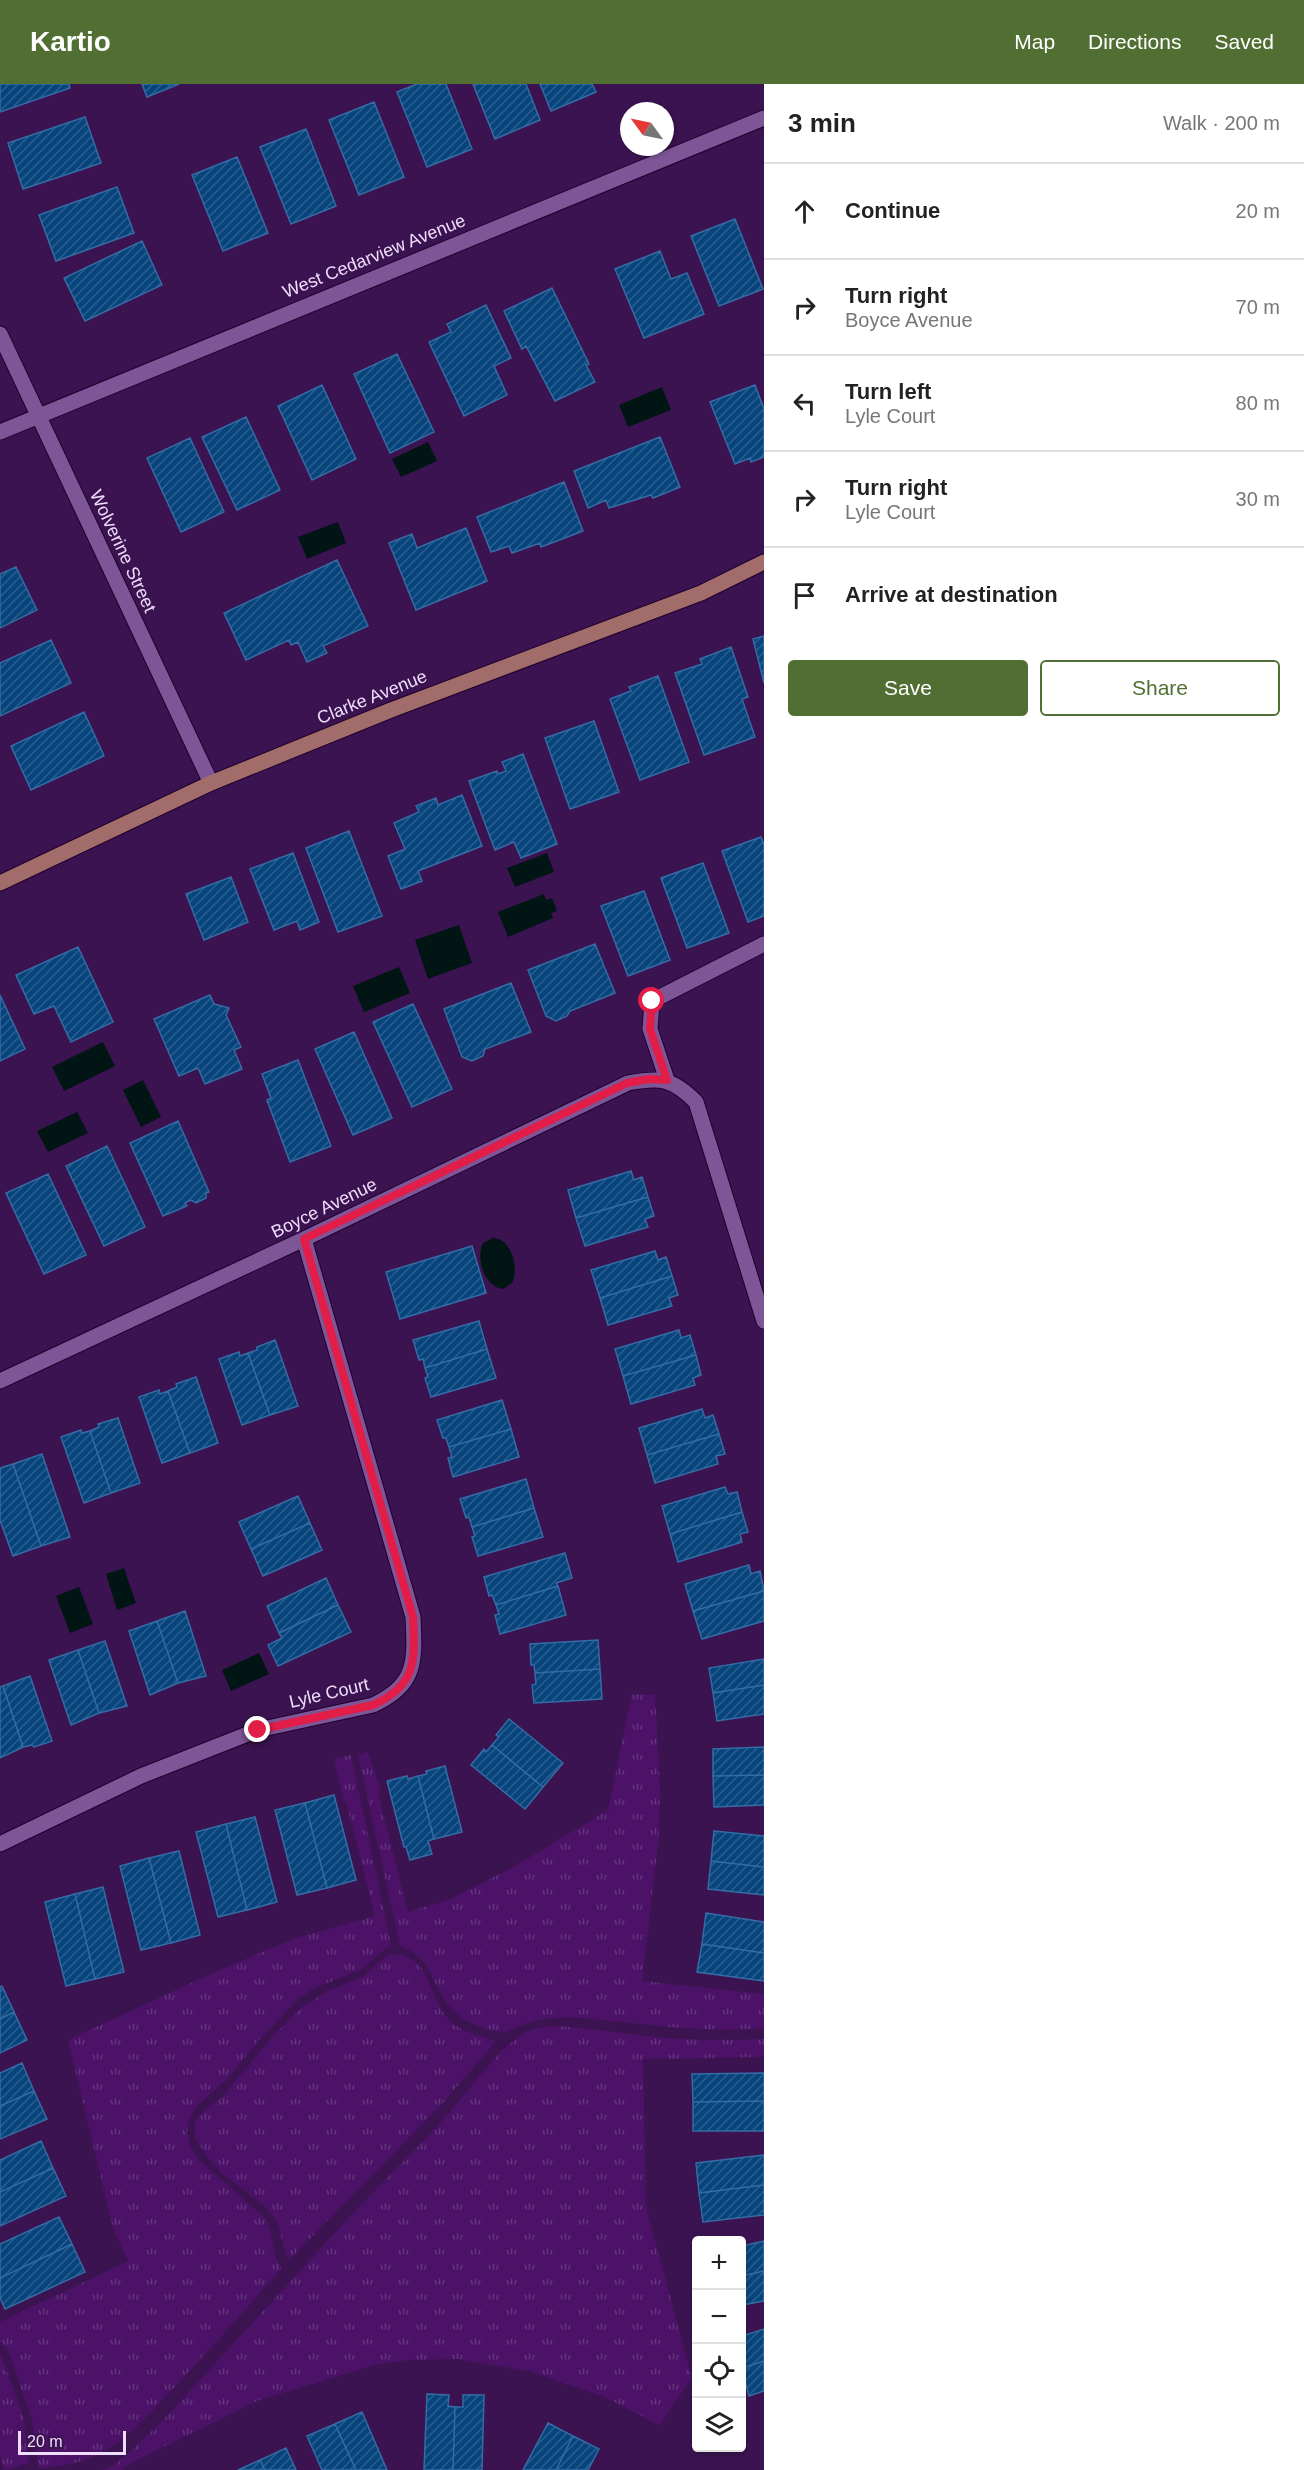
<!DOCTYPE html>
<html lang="en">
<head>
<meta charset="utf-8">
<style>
  body { margin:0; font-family:Helvetica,sans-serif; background:#f2f2f2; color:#222 }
  .controls { position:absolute; right:18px; bottom:18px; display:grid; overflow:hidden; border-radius:6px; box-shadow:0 2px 4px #0004 }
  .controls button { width:54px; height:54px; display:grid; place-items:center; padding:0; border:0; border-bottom:2px solid #e0e0e0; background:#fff; color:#222; font:30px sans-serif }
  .compass { position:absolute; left:620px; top:18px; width:54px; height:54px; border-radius:50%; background:#fff; box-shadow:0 2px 4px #0004; rotate:303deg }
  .scale { position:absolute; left:18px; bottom:15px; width:108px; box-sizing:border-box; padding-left:6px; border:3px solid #efddfb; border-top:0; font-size:16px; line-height:21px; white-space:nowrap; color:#efddfb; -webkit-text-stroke:4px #3b1350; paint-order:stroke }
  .stop { position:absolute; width:18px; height:18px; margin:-14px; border:4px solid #e11d48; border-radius:50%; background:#fff }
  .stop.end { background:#e11d48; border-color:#fff; box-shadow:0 2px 6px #0008 }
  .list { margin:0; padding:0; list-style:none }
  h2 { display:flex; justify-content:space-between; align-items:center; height:78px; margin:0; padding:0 24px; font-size:26px }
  h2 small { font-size:20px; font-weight:400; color:#767676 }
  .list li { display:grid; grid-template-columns:39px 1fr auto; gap:18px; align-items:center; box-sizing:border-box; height:96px; padding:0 24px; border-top:2px solid #e0e0e0 }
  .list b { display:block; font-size:22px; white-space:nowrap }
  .list p { margin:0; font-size:20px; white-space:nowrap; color:#767676 }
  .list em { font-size:20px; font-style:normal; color:#767676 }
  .actions { display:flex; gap:12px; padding:18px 24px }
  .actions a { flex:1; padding:14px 0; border:2px solid #516f32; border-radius:6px; text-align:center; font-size:21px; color:#516f32 }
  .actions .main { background:#516f32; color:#fff }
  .icon { flex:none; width:33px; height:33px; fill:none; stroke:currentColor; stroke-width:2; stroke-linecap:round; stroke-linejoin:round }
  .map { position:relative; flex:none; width:764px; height:2386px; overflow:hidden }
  header { display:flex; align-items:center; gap:36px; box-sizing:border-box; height:84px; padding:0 30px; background:#516f32; color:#fff }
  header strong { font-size:28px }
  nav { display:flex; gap:33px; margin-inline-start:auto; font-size:21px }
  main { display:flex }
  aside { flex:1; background:#fff }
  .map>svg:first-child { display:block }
</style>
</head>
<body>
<header>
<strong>Kartio</strong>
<nav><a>Map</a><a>Directions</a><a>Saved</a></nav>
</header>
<main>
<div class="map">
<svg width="764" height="2386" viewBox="0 0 764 2386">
  <defs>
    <pattern id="grass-tufts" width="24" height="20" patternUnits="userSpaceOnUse" patternTransform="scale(1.5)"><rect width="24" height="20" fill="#4b1267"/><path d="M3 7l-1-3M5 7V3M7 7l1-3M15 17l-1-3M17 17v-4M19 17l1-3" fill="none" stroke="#65347e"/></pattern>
    <pattern id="building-hatch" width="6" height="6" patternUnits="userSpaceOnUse" patternTransform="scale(1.5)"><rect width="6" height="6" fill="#06447b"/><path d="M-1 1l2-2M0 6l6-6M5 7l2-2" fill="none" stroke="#2b5f8f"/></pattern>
  </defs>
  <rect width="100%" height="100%" fill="#3b1350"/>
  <path fill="url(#grass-tufts)" d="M 632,1610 L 655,1611 L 660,1706 L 659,1752 L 642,1897 L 764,1910 L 764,1944 C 696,1950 636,1938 569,1933 C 545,1934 526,1938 504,1949 C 483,1945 464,1940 450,1923 C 430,1899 434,1875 400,1862 L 358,1671 L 368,1668 L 381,1707 L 378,1709 L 408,1828 L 448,1816 L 512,1784 L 608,1726 Z
    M 351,1671 L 391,1860 L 360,1886 L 312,1905 L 299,1914 L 260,1955 L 229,1993 L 194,2025 L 189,2037 L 187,2049 L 190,2061 L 200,2077 L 265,2134 L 270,2144 L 274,2168 L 281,2185 C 245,2226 208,2268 170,2308 C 149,2330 128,2354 101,2369 C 83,2379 59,2382 39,2385 L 32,2335 L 8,2266 L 0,2257 L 0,2238 L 128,2177 L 113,2144 L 68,1956 L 217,1887 L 296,1854 L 375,1832 L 346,1718 L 344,1718 L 334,1675 Z
    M 389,1870 C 430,1869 427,1907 446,1932 C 457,1947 479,1952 496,1957 L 441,2021 L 288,2177 L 276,2135 L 261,2119 L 224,2091 L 208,2074 L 195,2053 L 195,2038 L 204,2027 L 223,2012 L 273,1952 L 302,1923 L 326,1908 L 364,1892 Z
    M 556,1942 C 581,1943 605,1947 630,1950 C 674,1957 719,1956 764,1955 L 764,1973 L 643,1975 L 646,2123 L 692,2294 L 659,2341 L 605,2313 L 529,2287 L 457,2275 L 409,2276 L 374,2281 L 257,2317 L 123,2383 L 124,2386 L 102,2386 L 114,2381 L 128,2370 L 167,2332 L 353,2129 L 435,2045 L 502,1966 L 524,1949 L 537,1944 Z
    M 0,2269 L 23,2331 L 29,2379 L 6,2386 L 4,2386 L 0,2372 Z"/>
  <path fill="#001514" d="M 662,303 L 671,326 L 628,343 L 619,321 Z
    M 428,358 L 437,377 L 401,393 L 392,375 Z
    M 338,438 L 346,459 L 307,475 L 298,453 Z
    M 547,769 L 554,788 L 515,803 L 507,784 Z
    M 544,810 L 546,816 L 552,814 L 557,827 L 551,829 L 553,834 L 508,853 L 498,828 Z
    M 459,841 L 472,879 L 428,895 L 415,856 Z
    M 399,883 L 410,909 L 364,928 L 353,902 Z
    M 103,958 L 115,982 L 64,1007 L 52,983 Z
    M 143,996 L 161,1033 L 141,1043 L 123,1006 Z
    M 77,1028 L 88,1049 L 48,1068 L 37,1047 Z
    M 493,1154 C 511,1154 520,1185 512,1199 L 503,1205 C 485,1203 475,1175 483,1159 Z
    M 124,1484 L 136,1519 L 117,1526 L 106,1490 Z
    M 79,1503 L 93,1540 L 70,1549 L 56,1512 Z
    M 259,1569 L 269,1590 L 231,1607 L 222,1586 Z"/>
  <path fill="url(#building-hatch)" stroke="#356ca6" stroke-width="1.5" d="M 0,0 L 69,0 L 70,4 L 0,28 Z
    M 142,0 L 179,0 L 147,13 Z
    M 417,0 L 446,0 L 472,65 L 427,83 L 397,8 Z
    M 473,0 L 526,0 L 540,36 L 495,55 Z
    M 540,0 L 592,0 L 596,8 L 551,27 Z
    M 374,18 L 404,93 L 359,111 L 329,36 Z
    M 85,33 L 101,79 L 23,105 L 8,59 Z
    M 306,45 L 336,122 L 291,140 L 260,63 Z
    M 237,73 L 268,149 L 223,167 L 192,91 Z
    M 117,103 L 134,149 L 56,177 L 39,131 Z
    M 735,135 L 763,205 L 719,222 L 691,152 Z
    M 142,157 L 162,201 L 85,237 L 64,194 Z
    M 660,167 L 671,195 L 687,189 L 704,230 L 644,254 L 615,185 Z
    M 552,204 L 589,280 L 586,281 L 595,298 L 555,317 L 526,262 L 522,265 L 504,227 Z
    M 486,221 L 511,274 L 494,282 L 507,311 L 464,332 L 429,258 L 451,248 L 447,240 Z
    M 397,270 L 434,348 L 390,369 L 354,290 Z
    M 322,301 L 356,375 L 312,396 L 278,322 Z
    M 755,301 L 764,325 L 764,373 L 751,378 L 750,374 L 735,380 L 710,318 Z
    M 246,333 L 280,406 L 237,426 L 202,353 Z
    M 660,353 L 680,403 L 653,414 L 651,411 L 609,424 L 606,416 L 588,424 L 574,387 Z
    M 190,354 L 224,428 L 181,448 L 147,374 Z
    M 564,398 L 583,447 L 541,463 L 540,459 L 512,469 L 509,462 L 491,468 L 477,433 Z
    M 466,444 L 487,497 L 416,526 L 389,459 L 412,450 L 417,464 Z
    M 337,476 L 368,542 L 323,562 L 327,569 L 307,578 L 298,558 L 291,561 L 289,556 L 246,576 L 224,529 Z
    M 16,483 L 37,526 L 0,544 L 0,490 Z
    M 764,552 L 764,599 L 753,555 Z
    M 51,556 L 71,599 L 0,632 L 0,579 Z
    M 731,563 L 748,613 L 742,615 L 755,653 L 704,671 L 675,589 L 702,580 L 700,575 Z
    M 658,592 L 689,678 L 640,696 L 610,615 L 631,607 L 629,603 Z
    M 84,628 L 104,672 L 31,706 L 11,662 Z
    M 594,637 L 619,708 L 570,725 L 545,654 Z
    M 523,670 L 557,760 L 521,774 L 514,758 L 495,766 L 469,697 L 497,687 L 498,690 L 506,687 L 502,678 Z
    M 462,711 L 482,762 L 418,787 L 422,797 L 401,805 L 388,772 L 405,765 L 394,739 L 419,728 L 416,722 L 436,714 L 438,721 Z
    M 349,747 L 382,832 L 338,848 L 306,764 Z
    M 761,753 L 764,761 L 764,832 L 748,838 L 722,767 Z
    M 293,769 L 319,838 L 300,846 L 297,837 L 274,846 L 250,785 Z
    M 703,779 L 729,849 L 687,864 L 661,794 Z
    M 231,793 L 248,838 L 204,856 L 186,810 Z
    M 644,807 L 670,876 L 628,892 L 601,822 Z
    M 595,860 L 615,909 L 570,927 L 567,932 L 556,937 L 546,932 L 528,886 Z
    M 78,863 L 113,938 L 71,958 L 54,922 L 34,930 L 16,891 Z
    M 511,899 L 531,948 L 485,965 L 483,972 L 472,977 L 462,973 L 444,925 Z
    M 0,911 L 25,965 L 0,977 Z
    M 210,911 L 214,920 L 229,924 L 226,931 L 241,963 L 234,966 L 242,985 L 205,1000 L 198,984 L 179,992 L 154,935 Z
    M 413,920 L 452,1005 L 412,1023 L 373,938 Z
    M 354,948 L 392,1034 L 353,1051 L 315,965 Z
    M 298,976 L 331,1062 L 290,1078 L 267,1016 L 271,1014 L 262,990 Z
    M 178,1037 L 209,1108 L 206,1109 L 206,1114 L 196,1119 L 191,1116 L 185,1119 L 187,1122 L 163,1132 L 130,1059 Z
    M 107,1062 L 145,1143 L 104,1162 L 66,1082 Z
    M 631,1087 L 634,1096 L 642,1093 L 648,1113 L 576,1134 L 568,1106 Z
    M 48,1090 L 86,1171 L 44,1190 L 6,1109 Z
    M 648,1113 L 654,1132 L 645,1135 L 648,1143 L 585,1162 L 576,1134 Z
    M 472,1162 L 486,1209 L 400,1235 L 386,1188 Z
    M 655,1167 L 658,1176 L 666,1173 L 672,1192 L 600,1214 L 591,1186 Z
    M 672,1192 L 678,1211 L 669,1214 L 672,1222 L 608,1241 L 600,1214 Z
    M 479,1237 L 487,1265 L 425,1284 L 423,1275 L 419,1276 L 413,1256 Z
    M 679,1246 L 681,1254 L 690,1251 L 696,1271 L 623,1292 L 615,1265 Z
    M 275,1256 L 298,1322 L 270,1331 L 248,1269 L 257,1266 L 257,1263 Z
    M 487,1265 L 496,1294 L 431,1313 L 425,1294 L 428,1293 L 425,1284 Z
    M 239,1268 L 240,1272 L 248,1269 L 270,1331 L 242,1341 L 219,1275 Z
    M 696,1271 L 701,1291 L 693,1294 L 695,1301 L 631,1320 L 623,1292 Z
    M 196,1293 L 218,1359 L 190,1369 L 168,1307 L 177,1303 L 176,1300 Z
    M 159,1306 L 160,1310 L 168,1307 L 190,1369 L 162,1379 L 139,1313 Z
    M 502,1316 L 511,1345 L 449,1363 L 446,1354 L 443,1354 L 437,1336 Z
    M 702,1325 L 705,1334 L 713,1331 L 719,1350 L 647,1371 L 639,1344 Z
    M 118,1334 L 140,1399 L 111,1409 L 90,1347 L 99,1343 L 98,1340 Z
    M 511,1345 L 519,1373 L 453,1393 L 448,1374 L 452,1373 L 449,1363 Z
    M 81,1346 L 82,1349 L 90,1347 L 111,1409 L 84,1419 L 61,1353 Z
    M 719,1350 L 725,1370 L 716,1372 L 718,1380 L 655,1399 L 647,1371 Z
    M 42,1370 L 70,1453 L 41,1462 L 13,1380 Z
    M 13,1380 L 41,1462 L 13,1472 L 0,1436 L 0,1384 Z
    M 526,1395 L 534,1424 L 472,1443 L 469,1433 L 466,1434 L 460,1415 Z
    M 725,1403 L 728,1410 L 737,1408 L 742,1428 L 670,1450 L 662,1422 Z
    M 298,1412 L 310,1439 L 251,1465 L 239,1438 Z
    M 534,1424 L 543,1453 L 478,1472 L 472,1453 L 475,1452 L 472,1443 Z
    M 742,1428 L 748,1448 L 740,1450 L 742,1458 L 678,1478 L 670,1450 Z
    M 310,1439 L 322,1466 L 263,1492 L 251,1465 Z
    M 565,1469 L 572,1494 L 556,1499 L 558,1502 L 496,1521 L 492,1511 L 489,1512 L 484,1493 Z
    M 749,1481 L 751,1490 L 760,1487 L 764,1507 L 693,1527 L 685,1500 Z
    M 326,1494 L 338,1521 L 279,1549 L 267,1522 Z
    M 558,1502 L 566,1531 L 500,1550 L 495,1531 L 499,1530 L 496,1521 Z
    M 764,1507 L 764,1537 L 702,1555 L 693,1527 Z
    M 338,1521 L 351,1548 L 278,1582 L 268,1561 L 282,1554 L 279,1549 Z
    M 185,1527 L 206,1592 L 178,1599 L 157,1537 Z
    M 157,1537 L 178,1599 L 150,1611 L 129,1547 Z
    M 598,1556 L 600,1585 L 535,1589 L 534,1581 L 531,1581 L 530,1560 Z
    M 105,1557 L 127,1622 L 99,1629 L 78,1566 Z
    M 78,1566 L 99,1629 L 71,1641 L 49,1576 Z
    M 764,1575 L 764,1601 L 713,1609 L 709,1584 Z
    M 600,1585 L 602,1615 L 534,1619 L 532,1601 L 536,1600 L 535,1589 Z
    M 30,1592 L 52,1657 L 34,1663 L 32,1661 L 23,1663 L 3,1602 Z
    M 764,1601 L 764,1630 L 717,1637 L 713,1609 Z
    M 3,1602 L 23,1663 L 0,1674 L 0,1603 Z
    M 509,1635 L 563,1679 L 543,1703 L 492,1661 L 499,1653 L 496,1651 Z
    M 492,1661 L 543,1703 L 525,1725 L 471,1681 L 484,1665 L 486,1668 Z
    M 764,1663 L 764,1691 L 713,1692 L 713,1665 Z
    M 445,1682 L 462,1748 L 434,1755 L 418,1692 L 427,1690 L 426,1687 Z
    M 764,1691 L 764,1721 L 714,1723 L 713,1692 Z
    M 407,1692 L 408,1695 L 418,1692 L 434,1755 L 428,1757 L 432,1770 L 410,1776 L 406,1763 L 404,1763 L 387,1697 Z
    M 334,1711 L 356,1796 L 327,1804 L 305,1719 Z
    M 305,1719 L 327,1804 L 297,1811 L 275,1726 Z
    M 255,1733 L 277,1818 L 247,1826 L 226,1740 Z
    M 226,1740 L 247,1826 L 218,1833 L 196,1748 Z
    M 714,1747 L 764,1752 L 764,1783 L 711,1777 Z
    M 179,1767 L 200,1851 L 171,1859 L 149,1774 Z
    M 149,1774 L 171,1859 L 141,1866 L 120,1782 Z
    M 711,1777 L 764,1783 L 764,1811 L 708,1805 Z
    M 103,1803 L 124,1888 L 95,1895 L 75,1810 Z
    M 75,1810 L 95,1895 L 66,1902 L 45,1818 Z
    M 706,1829 L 764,1838 L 764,1869 L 702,1860 Z
    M 702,1860 L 764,1869 L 764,1897 L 697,1888 Z
    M 2,1902 L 14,1928 L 0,1935 L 0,1903 Z
    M 14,1928 L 27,1956 L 0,1969 L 0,1935 Z
    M 22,1979 L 34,2007 L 0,2022 L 0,1989 Z
    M 764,1989 L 764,2017 L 693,2018 L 692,1990 Z
    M 34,2007 L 47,2035 L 0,2055 L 0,2022 Z
    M 764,2017 L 764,2047 L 693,2047 L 693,2018 Z
    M 41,2057 L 53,2084 L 0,2108 L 0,2076 Z
    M 764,2071 L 764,2101 L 699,2109 L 696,2079 Z
    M 53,2084 L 66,2112 L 0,2142 L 0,2108 Z
    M 764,2101 L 764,2131 L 703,2138 L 699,2109 Z
    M 59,2133 L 72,2160 L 0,2194 L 0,2160 Z
    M 764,2157 L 764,2187 L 742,2192 L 742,2162 Z
    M 72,2160 L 85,2188 L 5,2225 L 0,2214 L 0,2194 Z
    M 764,2187 L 764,2217 L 742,2221 L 742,2192 Z
    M 764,2245 L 764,2277 L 742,2284 L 742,2252 Z
    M 764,2277 L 764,2307 L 749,2312 L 742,2284 Z
    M 427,2310 L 449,2311 L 448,2322 L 455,2323 L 453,2386 L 424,2386 Z
    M 463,2311 L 484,2311 L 482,2386 L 453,2386 L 455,2323 L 463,2323 Z
    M 362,2328 L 387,2386 L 356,2386 L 335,2340 Z
    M 548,2339 L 573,2352 L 556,2386 L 523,2386 Z
    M 335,2340 L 356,2386 L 322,2386 L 307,2352 Z
    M 573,2352 L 599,2365 L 588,2386 L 556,2386 Z
    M 286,2364 L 296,2386 L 265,2386 L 260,2376 Z
    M 260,2376 L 265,2386 L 238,2386 Z"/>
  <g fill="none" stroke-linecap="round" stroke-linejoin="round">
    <defs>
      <path id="lane" d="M 667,996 L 650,945 L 652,917 L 764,860"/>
      <path id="street" d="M 0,250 L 211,699
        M 0,348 L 764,34
        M 0,1297 L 304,1155 L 628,999 C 660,993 672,994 696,1018 L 764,1237
        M 0,1760 L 141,1692 L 258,1646 L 373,1621 C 417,1601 415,1577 413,1533 L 304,1155"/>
      <path id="secondary" d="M 0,799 L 211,699 L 391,626 L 701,509 L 764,478"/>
    </defs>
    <use href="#lane" stroke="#1f012d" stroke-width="17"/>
    <use href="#street" stroke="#1f012d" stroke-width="17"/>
    <use href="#secondary" stroke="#1f012d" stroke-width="17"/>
    <use href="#lane" stroke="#7e5597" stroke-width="15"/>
    <use href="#street" stroke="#7e5597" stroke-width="15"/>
    <use href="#secondary" stroke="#a16c6a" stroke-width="15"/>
  </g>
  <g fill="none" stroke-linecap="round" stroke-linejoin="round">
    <path stroke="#e11d48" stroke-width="8" d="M 258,1646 L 373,1621 C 417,1601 415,1577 413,1533 L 304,1155 L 627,999 L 649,995 L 667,996 L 650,945 L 652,917"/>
  </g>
  <g text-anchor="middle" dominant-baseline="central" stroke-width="4.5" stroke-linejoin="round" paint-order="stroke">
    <g font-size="18" fill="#efddfb" stroke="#3b1350">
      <text transform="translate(374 172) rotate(-22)">West Cedarview Avenue</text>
      <text transform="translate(123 467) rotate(65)">Wolverine Street</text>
      <text transform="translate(372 613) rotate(-22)">Clarke Avenue</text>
      <text transform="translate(324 1124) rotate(-26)">Boyce Avenue</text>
      <text transform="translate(329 1609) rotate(-13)">Lyle Court</text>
    </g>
  </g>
</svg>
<div class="controls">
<button>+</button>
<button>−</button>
<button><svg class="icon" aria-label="locate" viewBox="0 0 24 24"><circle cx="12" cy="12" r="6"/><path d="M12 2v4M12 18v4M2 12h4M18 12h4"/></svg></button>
<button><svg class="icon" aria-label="layers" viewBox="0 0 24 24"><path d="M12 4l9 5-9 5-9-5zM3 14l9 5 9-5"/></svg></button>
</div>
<svg class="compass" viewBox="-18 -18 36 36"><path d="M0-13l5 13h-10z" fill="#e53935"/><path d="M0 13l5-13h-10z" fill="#767676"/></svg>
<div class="scale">20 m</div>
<div class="stop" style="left:652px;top:917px"></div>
<div class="stop end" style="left:258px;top:1646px"></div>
</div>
<aside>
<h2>3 min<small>Walk · 200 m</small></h2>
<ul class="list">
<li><svg class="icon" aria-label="ahead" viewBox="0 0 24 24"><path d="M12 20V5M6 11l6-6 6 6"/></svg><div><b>Continue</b></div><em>20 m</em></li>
<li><svg class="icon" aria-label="right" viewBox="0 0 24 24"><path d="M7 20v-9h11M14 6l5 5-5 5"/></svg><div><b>Turn right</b><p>Boyce Avenue</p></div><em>70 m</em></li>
<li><svg class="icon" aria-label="left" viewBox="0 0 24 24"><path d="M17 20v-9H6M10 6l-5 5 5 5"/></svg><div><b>Turn left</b><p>Lyle Court</p></div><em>80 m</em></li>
<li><svg class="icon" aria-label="right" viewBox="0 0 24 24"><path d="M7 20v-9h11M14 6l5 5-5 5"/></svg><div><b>Turn right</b><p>Lyle Court</p></div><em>30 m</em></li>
<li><svg class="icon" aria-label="arrive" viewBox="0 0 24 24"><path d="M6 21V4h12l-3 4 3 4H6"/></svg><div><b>Arrive at destination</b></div></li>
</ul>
<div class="actions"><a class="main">Save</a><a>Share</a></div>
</aside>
</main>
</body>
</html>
